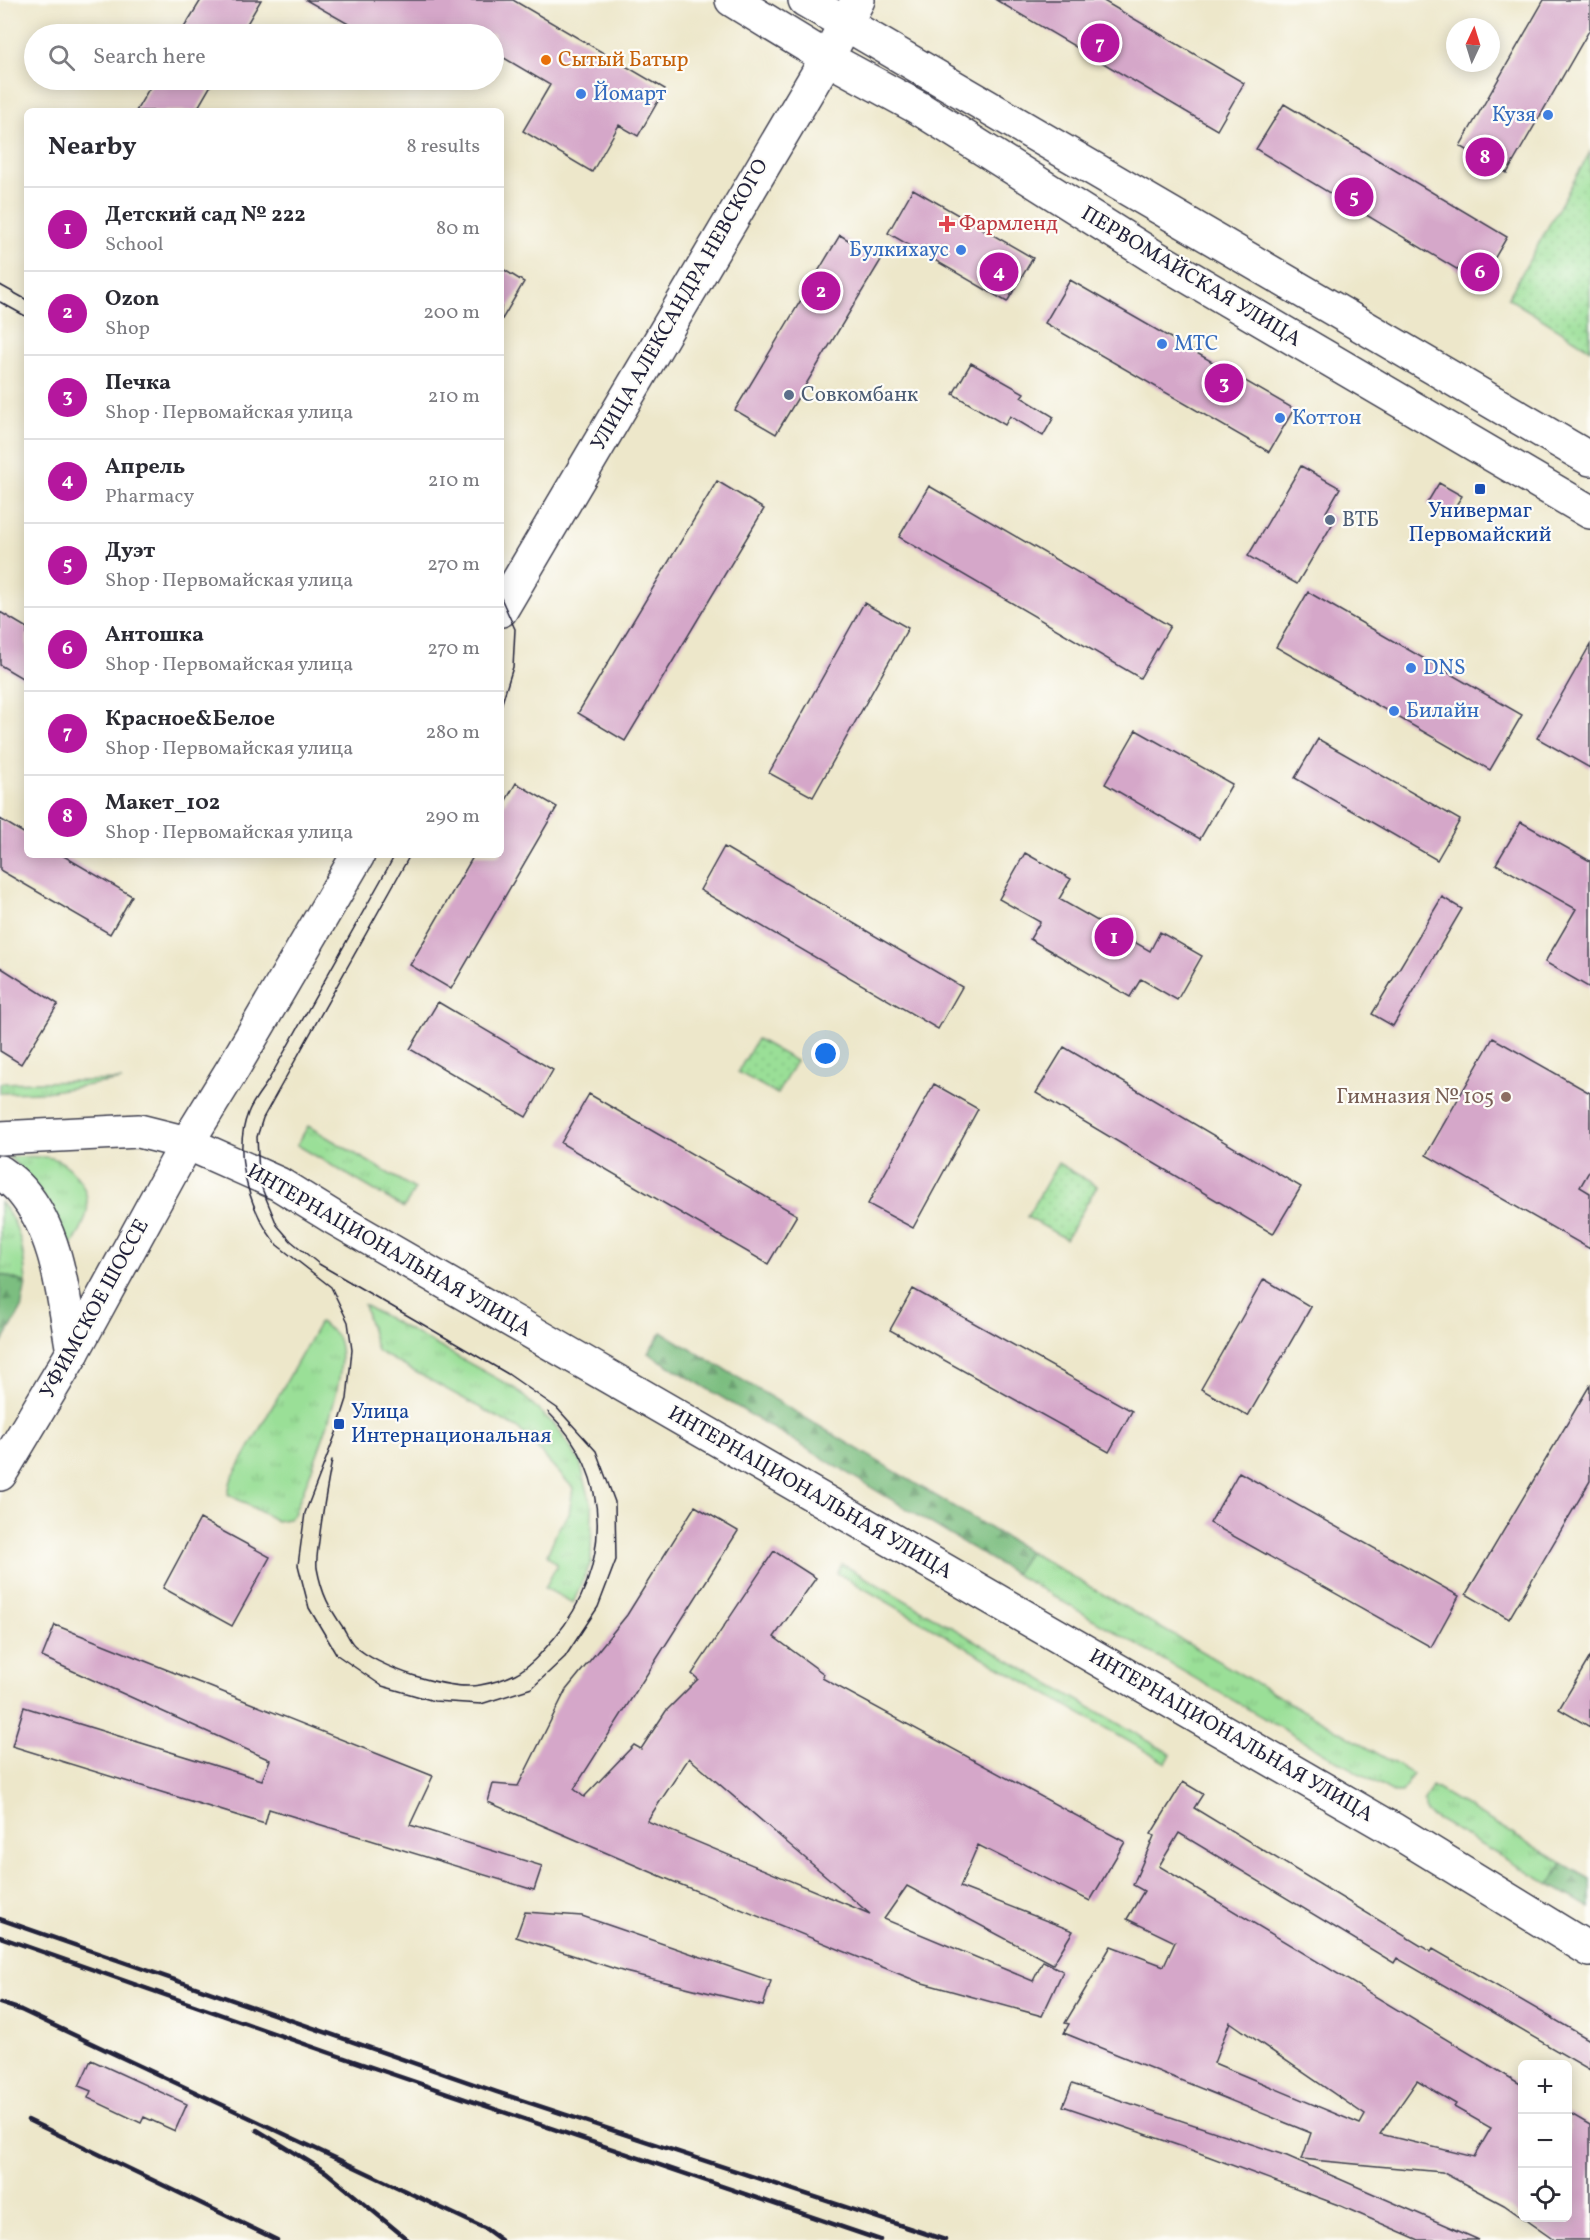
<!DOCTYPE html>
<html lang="en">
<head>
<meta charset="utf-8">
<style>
  body { margin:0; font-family:Vollkorn,serif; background:#f7f7f7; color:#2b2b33 }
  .controls { position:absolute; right:18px; bottom:18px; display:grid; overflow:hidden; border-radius:9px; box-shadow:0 3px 15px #0003 }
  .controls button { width:54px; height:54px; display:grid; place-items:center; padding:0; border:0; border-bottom:2px solid #e1e1e2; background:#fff; color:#2b2b33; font:30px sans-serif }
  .compass { position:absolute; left:1446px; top:18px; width:54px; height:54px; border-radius:50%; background:#fff; box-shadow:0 3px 15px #0003; rotate:4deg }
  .you { position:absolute; left:826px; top:1054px; width:21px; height:21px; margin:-15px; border:4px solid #fff; border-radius:50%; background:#1a73e8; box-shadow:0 0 0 9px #1a73e833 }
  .badge { display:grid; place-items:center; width:39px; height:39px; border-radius:50%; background:#b5179e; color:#fff; font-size:20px; font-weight:700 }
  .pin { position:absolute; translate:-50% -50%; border:3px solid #fff; box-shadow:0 2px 6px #0006 }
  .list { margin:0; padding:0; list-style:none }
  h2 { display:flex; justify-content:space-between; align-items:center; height:78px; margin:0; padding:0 24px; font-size:26px }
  h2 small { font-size:20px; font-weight:400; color:#7c7c81 }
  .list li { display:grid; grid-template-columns:39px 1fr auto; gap:18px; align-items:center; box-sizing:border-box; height:84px; padding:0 24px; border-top:2px solid #e1e1e2 }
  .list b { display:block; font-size:22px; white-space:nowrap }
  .list p { margin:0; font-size:20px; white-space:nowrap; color:#7c7c81 }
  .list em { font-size:20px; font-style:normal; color:#7c7c81 }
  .icon { flex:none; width:33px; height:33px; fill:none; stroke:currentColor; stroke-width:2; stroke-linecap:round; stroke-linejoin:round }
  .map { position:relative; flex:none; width:1590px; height:2240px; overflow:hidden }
  .search { position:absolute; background:#fff; box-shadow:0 3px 15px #0003; left:24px; top:24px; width:480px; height:66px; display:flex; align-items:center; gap:15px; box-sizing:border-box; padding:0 21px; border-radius:33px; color:#7c7c81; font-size:22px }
  .panel { position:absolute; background:#fff; box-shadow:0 3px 15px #0003; left:24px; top:108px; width:480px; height:750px; border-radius:9px }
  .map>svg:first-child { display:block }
</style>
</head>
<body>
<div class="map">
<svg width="1590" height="2240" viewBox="0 0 1590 2240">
  <defs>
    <pattern id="grass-tufts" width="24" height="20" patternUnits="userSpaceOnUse" patternTransform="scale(1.5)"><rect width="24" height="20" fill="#9adf97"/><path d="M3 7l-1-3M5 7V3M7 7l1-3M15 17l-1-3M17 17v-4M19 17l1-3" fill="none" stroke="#84bf83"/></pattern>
    <pattern id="forest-firs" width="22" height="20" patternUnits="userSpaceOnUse" patternTransform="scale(1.5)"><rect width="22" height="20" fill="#7bbe80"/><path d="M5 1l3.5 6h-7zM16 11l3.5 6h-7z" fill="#649a6a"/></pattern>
    <pattern id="park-dots" width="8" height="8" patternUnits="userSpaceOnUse" patternTransform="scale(1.5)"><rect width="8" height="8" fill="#9adf97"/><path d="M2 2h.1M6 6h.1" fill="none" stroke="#84bf83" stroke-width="1.8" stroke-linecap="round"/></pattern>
  </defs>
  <rect width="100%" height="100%" fill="#fdfcf7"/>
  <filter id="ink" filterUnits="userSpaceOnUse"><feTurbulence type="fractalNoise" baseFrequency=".0167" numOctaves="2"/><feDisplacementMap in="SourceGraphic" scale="12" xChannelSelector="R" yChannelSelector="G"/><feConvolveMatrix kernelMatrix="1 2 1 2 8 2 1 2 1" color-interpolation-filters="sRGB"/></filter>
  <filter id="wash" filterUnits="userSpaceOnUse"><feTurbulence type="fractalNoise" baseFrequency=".008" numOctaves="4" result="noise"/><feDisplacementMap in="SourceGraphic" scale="24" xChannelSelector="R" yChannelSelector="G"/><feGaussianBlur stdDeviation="1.35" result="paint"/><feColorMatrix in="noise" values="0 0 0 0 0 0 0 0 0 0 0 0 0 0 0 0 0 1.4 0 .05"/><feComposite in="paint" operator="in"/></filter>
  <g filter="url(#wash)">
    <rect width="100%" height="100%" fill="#ede7ca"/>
    <path fill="url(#grass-tufts)" stroke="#5e8069" stroke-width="1.5" d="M 122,1080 L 45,1092 L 0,1093 L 0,1083 Z
      M 308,1126 L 415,1189 L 404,1208 L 297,1145 Z
      M 9,1157 C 22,1157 39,1155 52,1158 C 61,1160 68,1166 74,1173 C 98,1200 86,1223 70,1249 C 55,1213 38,1183 9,1157 Z
      M 0,1202 C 21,1224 24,1253 26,1283 L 0,1274 Z
      M 364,1305 L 516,1389 L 556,1426 L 580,1462 L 592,1507 L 591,1562 L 573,1603 L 545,1588 L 557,1565 L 547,1555 L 558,1529 L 569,1514 L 573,1488 L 519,1429 L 377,1351 Z
      M 320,1322 C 325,1326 334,1331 337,1337 C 354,1373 309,1476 294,1514 L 288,1519 L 277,1521 L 228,1494 L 231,1480 Z
      M 1028,1551 L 1413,1774 L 1402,1793 L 1393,1793 L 1015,1574 Z
      M 842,1564 L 1171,1754 L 1166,1763 L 837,1573 Z
      M 1432,1786 L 1562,1863 L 1550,1885 L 1426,1813 L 1424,1801 Z"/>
    <path fill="url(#forest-firs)" stroke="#4e705e" stroke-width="1.5" d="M 0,1274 L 26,1283 L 21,1310 L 0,1346 Z
      M 662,1332 L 1028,1551 L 1015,1574 L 648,1353 Z
      M 1562,1863 L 1590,1879 L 1590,1908 L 1550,1885 Z"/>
    <path fill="url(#park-dots)" stroke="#5e8069" stroke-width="1.5" d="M 1590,152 L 1590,349 L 1508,298 Z
      M 757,1039 L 796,1061 L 777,1094 L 738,1072 Z
      M 1058,1163 L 1097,1186 L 1066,1239 L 1027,1217 Z"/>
    <g id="blocks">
      <path fill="#d5a7c9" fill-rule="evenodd" d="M 201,0 L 261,0 L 241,34 L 180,34 Z
        M 306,0 L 513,0 L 665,89 L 638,136 L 619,125 L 592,172 L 523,131 L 550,85 L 494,52 L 494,34 L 366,34 Z
        M 996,0 L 1102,0 L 1244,83 L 1217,130 Z
        M 1544,0 L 1590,0 L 1590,29 L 1507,173 L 1460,146 Z
        M 154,80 L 214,80 L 196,111 L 136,111 Z
        M 1284,104 L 1507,237 L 1480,283 L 1256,149 Z
        M 913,189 L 1033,258 L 1007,302 L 888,233 Z
        M 840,235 L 881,260 L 776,434 L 735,410 Z
        M 501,268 L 524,282 L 501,321 Z
        M 1070,280 L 1294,409 L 1269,452 L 1045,323 Z
        M 971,363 L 1024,393 L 1021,397 L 1054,417 L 1043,436 L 1010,416 L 1005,425 L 953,394 Z
        M 1301,466 L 1340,488 L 1326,512 L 1336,518 L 1297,584 L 1248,556 Z
        M 717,481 L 764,509 L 625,741 L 578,713 Z
        M 1439,483 L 1462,496 L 1449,516 L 1427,503 Z
        M 929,486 L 1170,626 L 1140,678 L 899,537 Z
        M 1308,592 L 1522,715 L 1490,770 L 1276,647 Z
        M 864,603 L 908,628 L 813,797 L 769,773 Z
        M 0,612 L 27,628 L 27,681 L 0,665 Z
        M 1590,645 L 1590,768 L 1537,738 Z
        M 1136,730 L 1232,784 L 1200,839 L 1105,784 Z
        M 1318,739 L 1460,820 L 1437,860 L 1295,778 Z
        M 516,783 L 557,807 L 451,989 L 410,965 L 474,855 L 501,855 L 501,809 Z
        M 0,819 L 27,835 L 27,855 L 62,855 L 132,896 L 110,934 L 0,870 Z
        M 1521,822 L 1590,861 L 1590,988 L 1545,962 L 1576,909 L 1496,864 Z
        M 724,847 L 962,987 L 938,1029 L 700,890 Z
        M 1025,853 L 1071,879 L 1059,899 L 1150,951 L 1160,932 L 1202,956 L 1177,1000 L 1141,979 L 1130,997 L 1030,939 L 1040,922 L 999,899 Z
        M 1442,897 L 1462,909 L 1393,1026 L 1372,1014 Z
        M 0,967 L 58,1004 L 21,1064 L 0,1051 Z
        M 438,1002 L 553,1070 L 526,1117 L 410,1049 Z
        M 1493,1038 L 1590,1093 L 1590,1170 L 1580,1187 L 1590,1193 L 1590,1249 L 1426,1155 Z
        M 1064,1047 L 1301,1187 L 1273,1234 L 1036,1093 Z
        M 934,1084 L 978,1109 L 913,1228 L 868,1204 Z
        M 589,1094 L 797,1215 L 768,1264 L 561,1143 Z
        M 1264,1279 L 1311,1307 L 1248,1416 L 1201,1389 Z
        M 913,1289 L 1132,1411 L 1109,1452 L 890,1330 Z
        M 1590,1385 L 1590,1481 L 1509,1619 L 1466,1594 Z
        M 1239,1472 L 1459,1596 L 1431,1647 L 1210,1523 Z
        M 695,1506 L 738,1531 L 574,1789 L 584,1797 L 634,1745 L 641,1749 L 666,1711 L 698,1679 L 692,1674 L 774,1551 L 816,1578 L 774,1637 L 824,1674 L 822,1678 L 1125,1842 L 1090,1901 L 978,1845 L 960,1887 L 1073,1931 L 1053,1964 L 907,1886 L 884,1919 L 1033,1981 L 1043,1961 L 1063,1971 L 1042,2016 L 919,1982 L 672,1881 L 488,1802 L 493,1784 L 518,1786 L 566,1690 L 627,1615 ZM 689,1758 L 870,1914 L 647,1821 Z
        M 200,1519 L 270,1557 L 232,1626 L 163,1588 Z
        M 55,1625 L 433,1776 L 410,1825 L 542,1866 L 534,1890 L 269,1809 L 265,1824 L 12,1746 L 24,1707 L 262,1780 L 270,1760 L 42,1657 Z
        M 1590,1657 L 1590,1727 L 1559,1709 Z
        M 1183,1782 L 1203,1794 L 1194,1808 L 1431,1952 L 1433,1949 L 1590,2040 L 1590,2070 L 1397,1958 L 1394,1963 L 1179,1833 L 1159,1866 L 1522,2085 L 1522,2217 L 1568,2217 L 1568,2112 L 1590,2125 L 1590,2240 L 1554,2240 L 1504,2205 L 1442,2172 L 1302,2159 L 1311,2133 L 1064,2033 L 1069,2024 L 1065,2023 L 1111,1946 L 1164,1966 L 1175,1942 L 1127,1919 L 1144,1891 L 1133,1885 L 1154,1836 L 1151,1834 ZM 1230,2022 L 1365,2115 L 1360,2124 L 1214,2063 ZM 1417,2081 L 1456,2104 L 1454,2107 L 1491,2128 L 1474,2157 L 1380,2134 Z
        M 525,1912 L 582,1916 L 771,1981 L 763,2006 L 625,1972 L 516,1937 Z
        M 91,2060 L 187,2104 L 175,2131 L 144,2117 L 141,2123 L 88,2098 L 91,2091 L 79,2086 Z
        M 1072,2084 L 1287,2156 L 1479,2240 L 1419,2240 L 1341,2206 L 1186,2148 L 1063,2106 Z"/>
    </g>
  </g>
  <g filter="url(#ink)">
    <use href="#blocks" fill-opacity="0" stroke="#404050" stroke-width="1.5"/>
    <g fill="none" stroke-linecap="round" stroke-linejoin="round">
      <defs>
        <path id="secondary" d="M 732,0 L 827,58 L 917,107 L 1153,256 L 1590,512
          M 805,0 L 1590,459
          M 0,1138 L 139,1131 L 187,1143 L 279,1184 L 334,1218 L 1394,1830 L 1590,1950
          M 0,1172 C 7,1177 15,1183 21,1190 C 59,1234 63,1297 73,1352"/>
        <path id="primary" d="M 501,610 L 827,58 L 858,0
          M 0,1474 L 73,1352 L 187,1143 L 235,1065 L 358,855"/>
      </defs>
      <use href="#secondary" stroke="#404050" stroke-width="36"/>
      <use href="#primary" stroke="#404050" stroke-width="36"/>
      <use href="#secondary" stroke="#fff" stroke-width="33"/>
      <use href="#primary" stroke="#fff" stroke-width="33"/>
      <path stroke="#22223b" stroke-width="1.5" d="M 0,285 L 27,300
        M 0,302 L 27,317
        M 501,598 L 515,629 L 513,667 L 501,706
        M 395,855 L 268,1081 C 261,1091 252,1102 248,1113 C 232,1154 250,1212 277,1245 L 331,1287 L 348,1322 L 352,1350 L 347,1399 L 336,1433 L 305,1513 L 298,1565 L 309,1608 L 337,1655 L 382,1686 L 434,1701 L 481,1704 L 532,1688 L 565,1657 L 598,1607 L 616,1560 L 615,1502 L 596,1451 L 557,1408 L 508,1374 L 319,1264 L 291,1241 L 277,1225 L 263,1191 L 259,1175 L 257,1137 L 263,1118 L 410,855
        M 332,1460 C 327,1487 322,1514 319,1541 C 318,1549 316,1559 317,1568 C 322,1595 329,1607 344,1629 C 347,1634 350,1641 354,1645 C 376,1667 449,1691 480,1685 C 491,1683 505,1679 515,1674 C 531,1666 543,1651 555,1637 C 611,1570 614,1475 548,1412"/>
      <path stroke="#22223b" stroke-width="4.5" d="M 0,1919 L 497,2092 L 945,2240
        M 0,1937 L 333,2054 L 880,2240
        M 0,2003 L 21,2010 C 175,2084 332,2155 486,2229 L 501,2240
        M 28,2120 L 277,2240
        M 257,2130 L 326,2172 L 408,2240"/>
    </g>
  </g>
  <circle fill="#e8710a" stroke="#fdfcf7" stroke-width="2" cx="546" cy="60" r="6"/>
  <g fill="#3f7fe0" stroke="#fdfcf7" stroke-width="2">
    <circle cx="581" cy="94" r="6"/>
    <circle cx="1548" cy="115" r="6"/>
    <circle cx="961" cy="250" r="6"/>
    <circle cx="1162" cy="344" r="6"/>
    <circle cx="1280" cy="418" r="6"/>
    <circle cx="1411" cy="668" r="6"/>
    <circle cx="1394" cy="711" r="6"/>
  </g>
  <path fill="#e0444e" stroke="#fdfcf7" stroke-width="2" d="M944 215h6v6h6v6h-6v6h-6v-6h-6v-6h6z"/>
  <g fill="#5c6f8a" stroke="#fdfcf7" stroke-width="2">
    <circle cx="789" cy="395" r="6"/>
    <circle cx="1330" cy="520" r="6"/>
  </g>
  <g fill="#1a4fb4" stroke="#fdfcf7" stroke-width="2">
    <rect x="1474" y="483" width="12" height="12" rx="3"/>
    <rect x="333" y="1418" width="12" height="12" rx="3"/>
  </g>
  <circle fill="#8d6e63" stroke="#fdfcf7" stroke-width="2" cx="1506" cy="1097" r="6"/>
  <g text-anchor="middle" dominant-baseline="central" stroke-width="4.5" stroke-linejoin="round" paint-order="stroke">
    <g font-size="21" fill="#c56008" stroke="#fdfcf7" text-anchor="start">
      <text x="558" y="60">Сытый Батыр</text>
    </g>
    <g font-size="21" fill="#366cbe" stroke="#fdfcf7" text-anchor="start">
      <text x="593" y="94">Йомарт</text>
      <text x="1536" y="115" text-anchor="end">Кузя</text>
      <text x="949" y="250" text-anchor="end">Булкихаус</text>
      <text x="1174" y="344">МТС</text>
      <text x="1292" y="418">Коттон</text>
      <text x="1423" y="668">DNS</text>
      <text x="1406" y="711">Билайн</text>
    </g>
    <g font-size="21" fill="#be3a42" stroke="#fdfcf7" text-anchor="start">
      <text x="959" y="224">Фармленд</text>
    </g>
    <g font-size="21" fill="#22223b" stroke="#fdfcf7">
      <text transform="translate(1191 277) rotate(31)">ПЕРВОМАЙСКАЯ УЛИЦА</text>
      <text transform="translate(680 305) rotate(-60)">УЛИЦА АЛЕКСАНДРА НЕВСКОГО</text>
      <text transform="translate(389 1251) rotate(30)">ИНТЕРНАЦИОНАЛЬНАЯ УЛИЦА</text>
      <text transform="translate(95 1309) rotate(-61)">УФИМСКОЕ ШОССЕ</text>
      <text transform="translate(810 1493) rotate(30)">ИНТЕРНАЦИОНАЛЬНАЯ УЛИЦА</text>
      <text transform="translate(1231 1736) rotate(30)">ИНТЕРНАЦИОНАЛЬНАЯ УЛИЦА</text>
    </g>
    <g font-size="21" fill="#4e5e75" stroke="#fdfcf7" text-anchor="start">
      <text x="801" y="395">Совкомбанк</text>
      <text x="1342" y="520">ВТБ</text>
    </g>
    <g font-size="21" fill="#164399" stroke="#fdfcf7">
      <text x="1480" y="511">Универмаг<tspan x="1480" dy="24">Первомайский</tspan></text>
      <text x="351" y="1412" text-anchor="start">Улица<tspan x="351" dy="24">Интернациональная</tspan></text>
    </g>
    <g font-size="21" fill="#785e54" stroke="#fdfcf7" text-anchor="end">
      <text x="1494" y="1097">Гимназия № 105</text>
    </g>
  </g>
</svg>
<div class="controls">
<button>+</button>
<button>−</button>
<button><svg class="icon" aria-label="locate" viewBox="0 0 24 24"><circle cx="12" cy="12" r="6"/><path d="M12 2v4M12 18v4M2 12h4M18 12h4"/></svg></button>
</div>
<svg class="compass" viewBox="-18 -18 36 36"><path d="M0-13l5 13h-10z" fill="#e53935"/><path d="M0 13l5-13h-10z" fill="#7c7c81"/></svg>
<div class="you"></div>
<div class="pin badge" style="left:1114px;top:937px">1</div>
<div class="pin badge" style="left:821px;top:291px">2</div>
<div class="pin badge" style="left:1224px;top:383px">3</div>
<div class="pin badge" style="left:999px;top:272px">4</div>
<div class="pin badge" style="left:1354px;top:197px">5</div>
<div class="pin badge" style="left:1480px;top:272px">6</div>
<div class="pin badge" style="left:1100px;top:43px">7</div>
<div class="pin badge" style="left:1485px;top:157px">8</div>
<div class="search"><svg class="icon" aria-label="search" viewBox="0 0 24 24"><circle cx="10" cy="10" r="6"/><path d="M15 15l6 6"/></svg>Search here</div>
<section class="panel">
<h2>Nearby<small>8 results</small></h2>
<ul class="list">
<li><span class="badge">1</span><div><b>Детский сад № 222</b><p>School</p></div><em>80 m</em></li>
<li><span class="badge">2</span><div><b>Ozon</b><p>Shop</p></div><em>200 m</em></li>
<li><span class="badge">3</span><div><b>Печка</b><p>Shop · Первомайская улица</p></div><em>210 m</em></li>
<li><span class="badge">4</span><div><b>Апрель</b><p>Pharmacy</p></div><em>210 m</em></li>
<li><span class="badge">5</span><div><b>Дуэт</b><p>Shop · Первомайская улица</p></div><em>270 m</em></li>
<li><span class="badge">6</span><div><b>Антошка</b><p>Shop · Первомайская улица</p></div><em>270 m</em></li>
<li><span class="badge">7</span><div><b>Красное&amp;Белое</b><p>Shop · Первомайская улица</p></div><em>280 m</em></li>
<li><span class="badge">8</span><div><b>Макет_102</b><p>Shop · Первомайская улица</p></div><em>290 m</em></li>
</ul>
</section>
</div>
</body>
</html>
